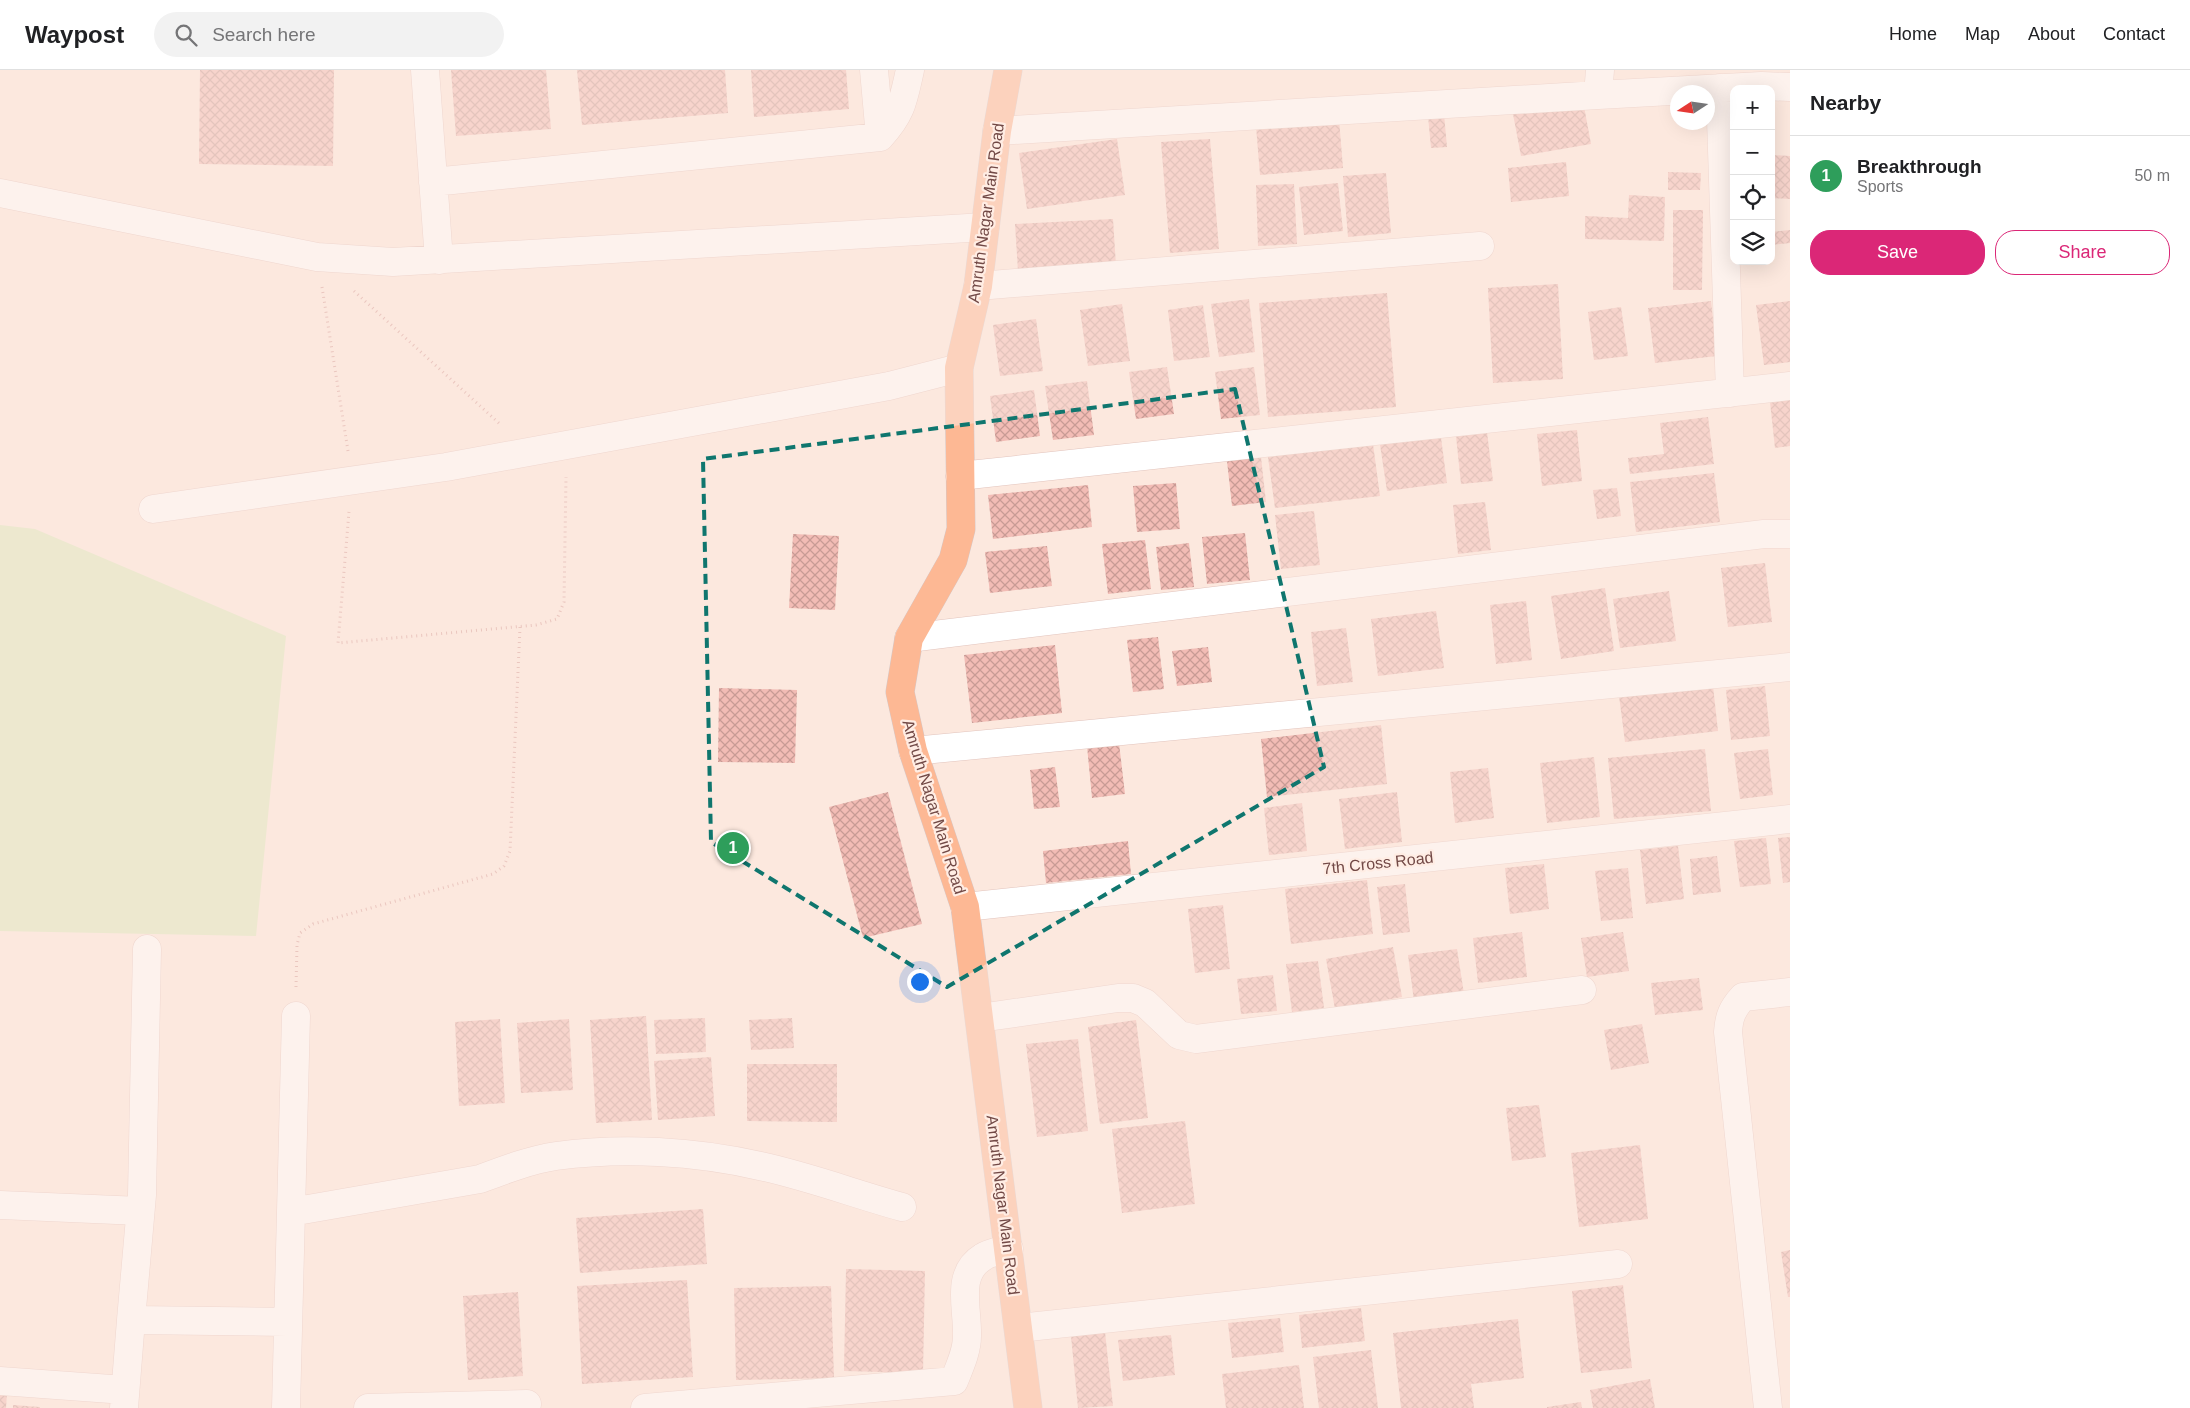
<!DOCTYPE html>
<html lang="en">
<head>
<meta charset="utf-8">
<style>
  body { margin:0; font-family:Helvetica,sans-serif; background:#f2f2f2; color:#202124 }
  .controls { position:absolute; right:15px; top:15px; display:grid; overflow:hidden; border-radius:10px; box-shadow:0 5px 20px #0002 }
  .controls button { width:45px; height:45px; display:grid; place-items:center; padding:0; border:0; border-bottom:1px solid #e0e0e0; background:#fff; color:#202124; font:25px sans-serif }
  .compass { position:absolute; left:1670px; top:15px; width:45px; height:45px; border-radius:50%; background:#fff; box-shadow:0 5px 20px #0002; rotate:258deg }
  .you { position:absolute; left:919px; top:911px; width:18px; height:18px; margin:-12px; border:4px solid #fff; border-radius:50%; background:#1a73e8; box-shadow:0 0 0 8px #1a73e833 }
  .badge { display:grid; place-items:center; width:32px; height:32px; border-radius:50%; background:#db2777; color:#fff; font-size:16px; font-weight:700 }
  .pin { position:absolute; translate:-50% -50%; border:2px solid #fff; box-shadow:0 1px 5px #0006 }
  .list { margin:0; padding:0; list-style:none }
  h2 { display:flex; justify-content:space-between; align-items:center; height:65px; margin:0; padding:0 20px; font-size:21px }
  h2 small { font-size:16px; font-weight:400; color:#757577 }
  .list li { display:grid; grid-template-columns:32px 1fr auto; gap:15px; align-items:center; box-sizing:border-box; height:80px; padding:0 20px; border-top:1px solid #e0e0e0 }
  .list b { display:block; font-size:19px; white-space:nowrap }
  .list p { margin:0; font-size:16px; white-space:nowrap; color:#757577 }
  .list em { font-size:16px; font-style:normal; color:#757577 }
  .actions { display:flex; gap:10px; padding:15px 20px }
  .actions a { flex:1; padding:11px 0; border:1px solid #db2777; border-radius:20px; text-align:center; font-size:18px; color:#db2777 }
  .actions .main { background:#db2777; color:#fff }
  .icon { flex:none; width:28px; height:28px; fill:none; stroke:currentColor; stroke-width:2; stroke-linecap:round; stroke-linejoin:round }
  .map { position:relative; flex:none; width:1790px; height:1338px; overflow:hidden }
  header { display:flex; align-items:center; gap:30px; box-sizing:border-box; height:70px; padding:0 25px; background:#fff; border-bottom:1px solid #e0e0e0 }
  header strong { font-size:24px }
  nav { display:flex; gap:28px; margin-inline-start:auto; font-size:18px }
  .search { width:350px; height:45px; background:#f2f2f2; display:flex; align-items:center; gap:12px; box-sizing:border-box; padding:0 18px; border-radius:28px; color:#757577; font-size:19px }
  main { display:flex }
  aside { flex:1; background:#fff }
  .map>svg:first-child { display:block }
</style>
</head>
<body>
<header>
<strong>Waypost</strong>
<div class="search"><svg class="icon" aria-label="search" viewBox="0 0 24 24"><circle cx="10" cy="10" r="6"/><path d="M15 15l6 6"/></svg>Search here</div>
<nav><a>Home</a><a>Map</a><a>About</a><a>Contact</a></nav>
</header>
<main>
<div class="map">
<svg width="1790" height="1338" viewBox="0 0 1790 1338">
  <defs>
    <pattern id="building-cross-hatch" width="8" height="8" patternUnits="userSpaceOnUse" patternTransform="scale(1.25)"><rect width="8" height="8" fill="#f2bcb5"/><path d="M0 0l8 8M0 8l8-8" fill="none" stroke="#c89b95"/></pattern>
  </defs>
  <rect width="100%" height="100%" fill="#fce8de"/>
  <path fill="#dbe9bd" d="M 0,455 L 35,459 L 286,566 L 256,866 L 0,861 Z"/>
  <path fill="url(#building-cross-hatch)" d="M 200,0 L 334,0 L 333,96 L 199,94 Z
    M 451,0 L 546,0 L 551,59 L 456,66 Z
    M 577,0 L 725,0 L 728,43 L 582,55 Z
    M 751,0 L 846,0 L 849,39 L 754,47 Z
    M 1583,31 L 1591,74 L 1521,86 L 1513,44 Z
    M 1444,44 L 1447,77 L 1431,78 L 1428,46 Z
    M 1339,49 L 1343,98 L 1260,105 L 1256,56 Z
    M 1117,69 L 1125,125 L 1027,139 L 1019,83 Z
    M 1210,69 L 1219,179 L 1170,183 L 1161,72 Z
    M 1771,85 L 1790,86 L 1790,129 L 1771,128 Z
    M 1566,92 L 1569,126 L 1511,132 L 1508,98 Z
    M 1668,102 L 1701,103 L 1700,120 L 1668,120 Z
    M 1386,103 L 1391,163 L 1348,167 L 1343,106 Z
    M 1338,113 L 1343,161 L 1304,165 L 1299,117 Z
    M 1294,114 L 1297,174 L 1258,176 L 1256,115 Z
    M 1629,125 L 1665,127 L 1664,171 L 1585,169 L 1585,146 L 1628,148 Z
    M 1673,140 L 1703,140 L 1702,220 L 1673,220 Z
    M 1113,149 L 1116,196 L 1018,201 L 1015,154 Z
    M 1790,160 L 1790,173 L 1771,175 L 1771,162 Z
    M 1558,214 L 1563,309 L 1493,313 L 1488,218 Z
    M 1387,223 L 1396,337 L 1268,347 L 1259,233 Z
    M 1249,229 L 1255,282 L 1219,287 L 1211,234 Z
    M 1711,231 L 1717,286 L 1655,293 L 1648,238 Z
    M 1790,231 L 1790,292 L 1764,295 L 1756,235 Z
    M 1122,234 L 1130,291 L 1088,296 L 1080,240 Z
    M 1203,235 L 1210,287 L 1174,291 L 1168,240 Z
    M 1621,237 L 1628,286 L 1594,290 L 1588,242 Z
    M 1036,249 L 1043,301 L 1000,306 L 993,255 Z
    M 1167,297 L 1174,344 L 1136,349 L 1129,302 Z
    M 1254,297 L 1260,345 L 1221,349 L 1215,302 Z
    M 1087,311 L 1094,365 L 1053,370 L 1045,316 Z
    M 1034,320 L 1040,366 L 996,372 L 990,326 Z
    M 1790,329 L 1790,376 L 1775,378 L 1770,332 Z
    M 1708,347 L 1714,394 L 1630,404 L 1628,388 L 1664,384 L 1660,353 Z
    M 1440,360 L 1447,413 L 1387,421 L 1379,368 Z
    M 1577,360 L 1582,411 L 1542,416 L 1537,364 Z
    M 1487,362 L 1493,411 L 1461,414 L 1456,366 Z
    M 1373,374 L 1380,426 L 1275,438 L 1268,387 Z
    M 1261,387 L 1266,432 L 1232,436 L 1227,391 Z
    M 1714,403 L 1720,452 L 1636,462 L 1630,412 Z
    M 1176,413 L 1180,459 L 1137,462 L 1133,416 Z
    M 1088,415 L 1092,457 L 993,469 L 988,425 Z
    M 1617,418 L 1621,446 L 1597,449 L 1593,420 Z
    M 1485,432 L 1491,480 L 1458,484 L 1453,435 Z
    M 1314,441 L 1320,495 L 1281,499 L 1275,445 Z
    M 1245,463 L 1250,510 L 1207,514 L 1202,467 Z
    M 793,464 L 839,466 L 835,540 L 789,538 Z
    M 1145,470 L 1151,519 L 1108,524 L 1102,474 Z
    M 1189,473 L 1194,517 L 1161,520 L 1156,477 Z
    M 1047,476 L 1052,516 L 990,523 L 985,482 Z
    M 1765,493 L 1772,552 L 1728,557 L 1721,498 Z
    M 1605,518 L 1614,581 L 1561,589 L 1551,526 Z
    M 1669,521 L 1676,571 L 1620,578 L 1613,529 Z
    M 1526,531 L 1532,590 L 1496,594 L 1490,535 Z
    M 1436,541 L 1444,598 L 1378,606 L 1371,549 Z
    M 1346,558 L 1353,612 L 1317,616 L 1311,562 Z
    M 1158,567 L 1164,619 L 1133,622 L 1127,570 Z
    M 1055,575 L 1062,643 L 972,653 L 964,585 Z
    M 1208,577 L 1212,612 L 1177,616 L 1172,581 Z
    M 1712,607 L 1718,661 L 1625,672 L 1618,618 Z
    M 1765,616 L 1770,666 L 1731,670 L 1726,620 Z
    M 719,618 L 797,620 L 795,693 L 718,692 Z
    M 1381,655 L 1387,714 L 1267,727 L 1261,669 Z
    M 1119,673 L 1125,724 L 1092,728 L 1087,676 Z
    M 1705,679 L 1711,741 L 1614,749 L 1608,688 Z
    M 1768,679 L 1773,725 L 1740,729 L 1734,683 Z
    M 1594,687 L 1600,747 L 1547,753 L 1540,693 Z
    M 1055,697 L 1060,737 L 1034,739 L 1030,700 Z
    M 1488,698 L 1494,748 L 1455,753 L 1450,702 Z
    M 888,722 L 922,854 L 863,868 L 829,737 Z
    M 1397,722 L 1402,772 L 1345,779 L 1339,729 Z
    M 1302,733 L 1307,781 L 1269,785 L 1264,738 Z
    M 1790,767 L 1790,812 L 1783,813 L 1778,768 Z
    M 1766,768 L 1771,814 L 1740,817 L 1734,771 Z
    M 1128,771 L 1131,804 L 1046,813 L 1043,781 Z
    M 1678,776 L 1684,829 L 1646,834 L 1640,780 Z
    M 1717,786 L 1721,822 L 1693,825 L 1690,789 Z
    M 1544,794 L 1549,839 L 1510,844 L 1505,798 Z
    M 1628,798 L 1633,848 L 1601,851 L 1595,801 Z
    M 1367,810 L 1373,864 L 1291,874 L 1285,819 Z
    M 1405,814 L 1410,862 L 1383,865 L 1377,817 Z
    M 1223,835 L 1230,899 L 1195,903 L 1188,839 Z
    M 1522,862 L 1527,907 L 1478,913 L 1473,868 Z
    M 1623,862 L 1629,901 L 1587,907 L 1581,868 Z
    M 1393,877 L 1402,927 L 1335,939 L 1326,889 Z
    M 1457,879 L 1464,924 L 1414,931 L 1408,885 Z
    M 1318,891 L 1324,938 L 1292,942 L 1286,894 Z
    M 1273,905 L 1277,941 L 1241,944 L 1237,909 Z
    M 1699,908 L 1703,940 L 1655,945 L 1651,913 Z
    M 646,946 L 652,1050 L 596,1053 L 590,950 Z
    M 705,948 L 706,982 L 656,984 L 654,950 Z
    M 792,948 L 794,978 L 751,980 L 749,950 Z
    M 500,949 L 505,1033 L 459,1036 L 455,952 Z
    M 569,949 L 573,1020 L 521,1023 L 517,953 Z
    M 1136,950 L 1148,1048 L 1100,1054 L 1088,957 Z
    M 1642,954 L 1649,993 L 1611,1000 L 1604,960 Z
    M 1078,969 L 1088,1061 L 1037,1067 L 1026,974 Z
    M 711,987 L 715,1046 L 658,1050 L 654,991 Z
    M 747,994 L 837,994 L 837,1052 L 747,1051 Z
    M 1539,1035 L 1546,1087 L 1512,1091 L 1506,1038 Z
    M 1185,1051 L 1195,1134 L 1122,1143 L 1112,1059 Z
    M 1640,1075 L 1648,1149 L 1579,1157 L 1571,1083 Z
    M 703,1139 L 707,1194 L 580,1203 L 576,1148 Z
    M 1790,1180 L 1790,1227 L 1788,1227 L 1781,1182 Z
    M 846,1199 L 925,1201 L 923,1303 L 844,1301 Z
    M 687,1210 L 693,1307 L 582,1314 L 577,1216 Z
    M 1623,1215 L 1632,1298 L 1581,1303 L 1572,1221 Z
    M 831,1216 L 834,1308 L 736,1310 L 734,1218 Z
    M 518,1222 L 523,1306 L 468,1310 L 463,1226 Z
    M 1361,1238 L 1365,1271 L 1302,1278 L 1299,1245 Z
    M 1280,1248 L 1284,1282 L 1232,1288 L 1228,1253 Z
    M 1518,1249 L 1524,1308 L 1471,1314 L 1474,1338 L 1401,1338 L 1393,1263 Z
    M 1105,1262 L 1113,1336 L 1078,1338 L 1071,1266 Z
    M 1171,1265 L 1175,1305 L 1123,1311 L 1118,1270 Z
    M 1371,1280 L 1378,1338 L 1319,1338 L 1313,1287 Z
    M 1299,1295 L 1304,1338 L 1226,1338 L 1222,1304 Z
    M 1650,1309 L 1655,1338 L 1593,1338 L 1590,1320 Z
    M 0,1321 L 7,1322 L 6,1338 L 0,1338 Z
    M 1581,1332 L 1582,1338 L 1547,1338 L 1547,1337 Z
    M 13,1335 L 40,1337 L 40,1338 L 13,1338 Z"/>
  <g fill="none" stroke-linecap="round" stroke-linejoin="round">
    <defs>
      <path id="minor" d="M 425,0 L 439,190
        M 874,0 L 880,67
        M 1720,18 L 1730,323
        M 1598,25 L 1600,0
        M 997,61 L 1598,25 L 1761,16 L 1790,17
        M 433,112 L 880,67 C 902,43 903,31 910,0
        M 0,123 L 317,187 L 393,192 L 985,157
        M 978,216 L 1480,176
        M 960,406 L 1790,316
        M 153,439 L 446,397 L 889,316 L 959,298
        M 909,568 L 1764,464 L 1790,464
        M 913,681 L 1790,597
        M 965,837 L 1790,749
        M 147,879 L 142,1125 L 131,1250 L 288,1252
        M 980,948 L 1118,928 L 1133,928 L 1145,933 L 1179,965 L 1196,969 L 1582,920
        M 0,1135 L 140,1141
        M 291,1142 L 480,1109 C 504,1100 530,1090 556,1086 C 622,1077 695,1081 760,1096 C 807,1106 855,1124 902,1137
        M 1019,1258 L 1618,1194
        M 0,1311 L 125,1320
        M 124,1338 L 131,1250
        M 286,1338 L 296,946
        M 368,1338 L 527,1334
        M 645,1338 L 954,1311 C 960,1296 967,1281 967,1266 C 968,1238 955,1204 983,1187 C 990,1182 1001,1181 1009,1179
        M 1768,1338 L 1728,962 C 1729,947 1732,939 1743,927 L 1790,922"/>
      <path id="major" d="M 1008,0 L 997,61 L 978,216 L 959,298 L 961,459 L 953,490 L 909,568 L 900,622 L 913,681 L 965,837 L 1028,1338"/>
    </defs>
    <use href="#minor" stroke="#e2c4bd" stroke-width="29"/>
    <use href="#major" stroke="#d5c8c8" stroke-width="29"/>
    <path stroke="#d69f99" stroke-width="3" stroke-dasharray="1 4" stroke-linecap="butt" d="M 322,217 L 348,381
      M 354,221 L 501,355
      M 349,442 L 338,573 L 536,555 L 557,549 L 564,532 L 566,407
      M 296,917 L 297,875 L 300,863 L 313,854 L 493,804 L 504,796 L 510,781 L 520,557"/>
    <use href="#minor" stroke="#fff" stroke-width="28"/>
    <use href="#major" stroke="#fdb894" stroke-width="28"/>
  </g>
  <path d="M0 0H1790V1338H0ZM 1235,319 L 1324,697 L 947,917 L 711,772 L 703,389 Z" fill="#fce8de" fill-opacity=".55" fill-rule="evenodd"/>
  <path fill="none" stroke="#0f766e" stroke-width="4" stroke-dasharray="10 6" stroke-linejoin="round" d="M 1235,319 L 1324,697 L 947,917 L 711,772 L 703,389 Z"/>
  <g text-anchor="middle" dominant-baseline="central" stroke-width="4.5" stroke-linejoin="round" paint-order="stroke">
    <g font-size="16" fill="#724946" stroke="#ffede4">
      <text transform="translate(986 143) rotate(-82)">Amruth Nagar Main Road</text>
      <text transform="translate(934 737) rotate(73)">Amruth Nagar Main Road</text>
      <text transform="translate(1378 793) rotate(-6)">7th Cross Road</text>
      <text transform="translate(1003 1135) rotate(83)">Amruth Nagar Main Road</text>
    </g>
  </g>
</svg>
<div class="controls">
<button>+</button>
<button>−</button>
<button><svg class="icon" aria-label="locate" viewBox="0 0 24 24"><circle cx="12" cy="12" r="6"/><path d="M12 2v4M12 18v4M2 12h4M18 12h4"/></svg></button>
<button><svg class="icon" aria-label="layers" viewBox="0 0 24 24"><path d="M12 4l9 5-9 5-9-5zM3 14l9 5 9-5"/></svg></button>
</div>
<svg class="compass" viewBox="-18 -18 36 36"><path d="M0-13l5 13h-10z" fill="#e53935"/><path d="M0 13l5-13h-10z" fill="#757577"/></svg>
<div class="you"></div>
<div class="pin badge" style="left:733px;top:778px;background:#2e9e5b">1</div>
</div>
<aside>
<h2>Nearby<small></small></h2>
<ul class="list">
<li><span class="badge" style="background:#2e9e5b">1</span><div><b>Breakthrough</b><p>Sports</p></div><em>50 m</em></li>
</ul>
<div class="actions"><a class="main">Save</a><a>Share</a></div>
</aside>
</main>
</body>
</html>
